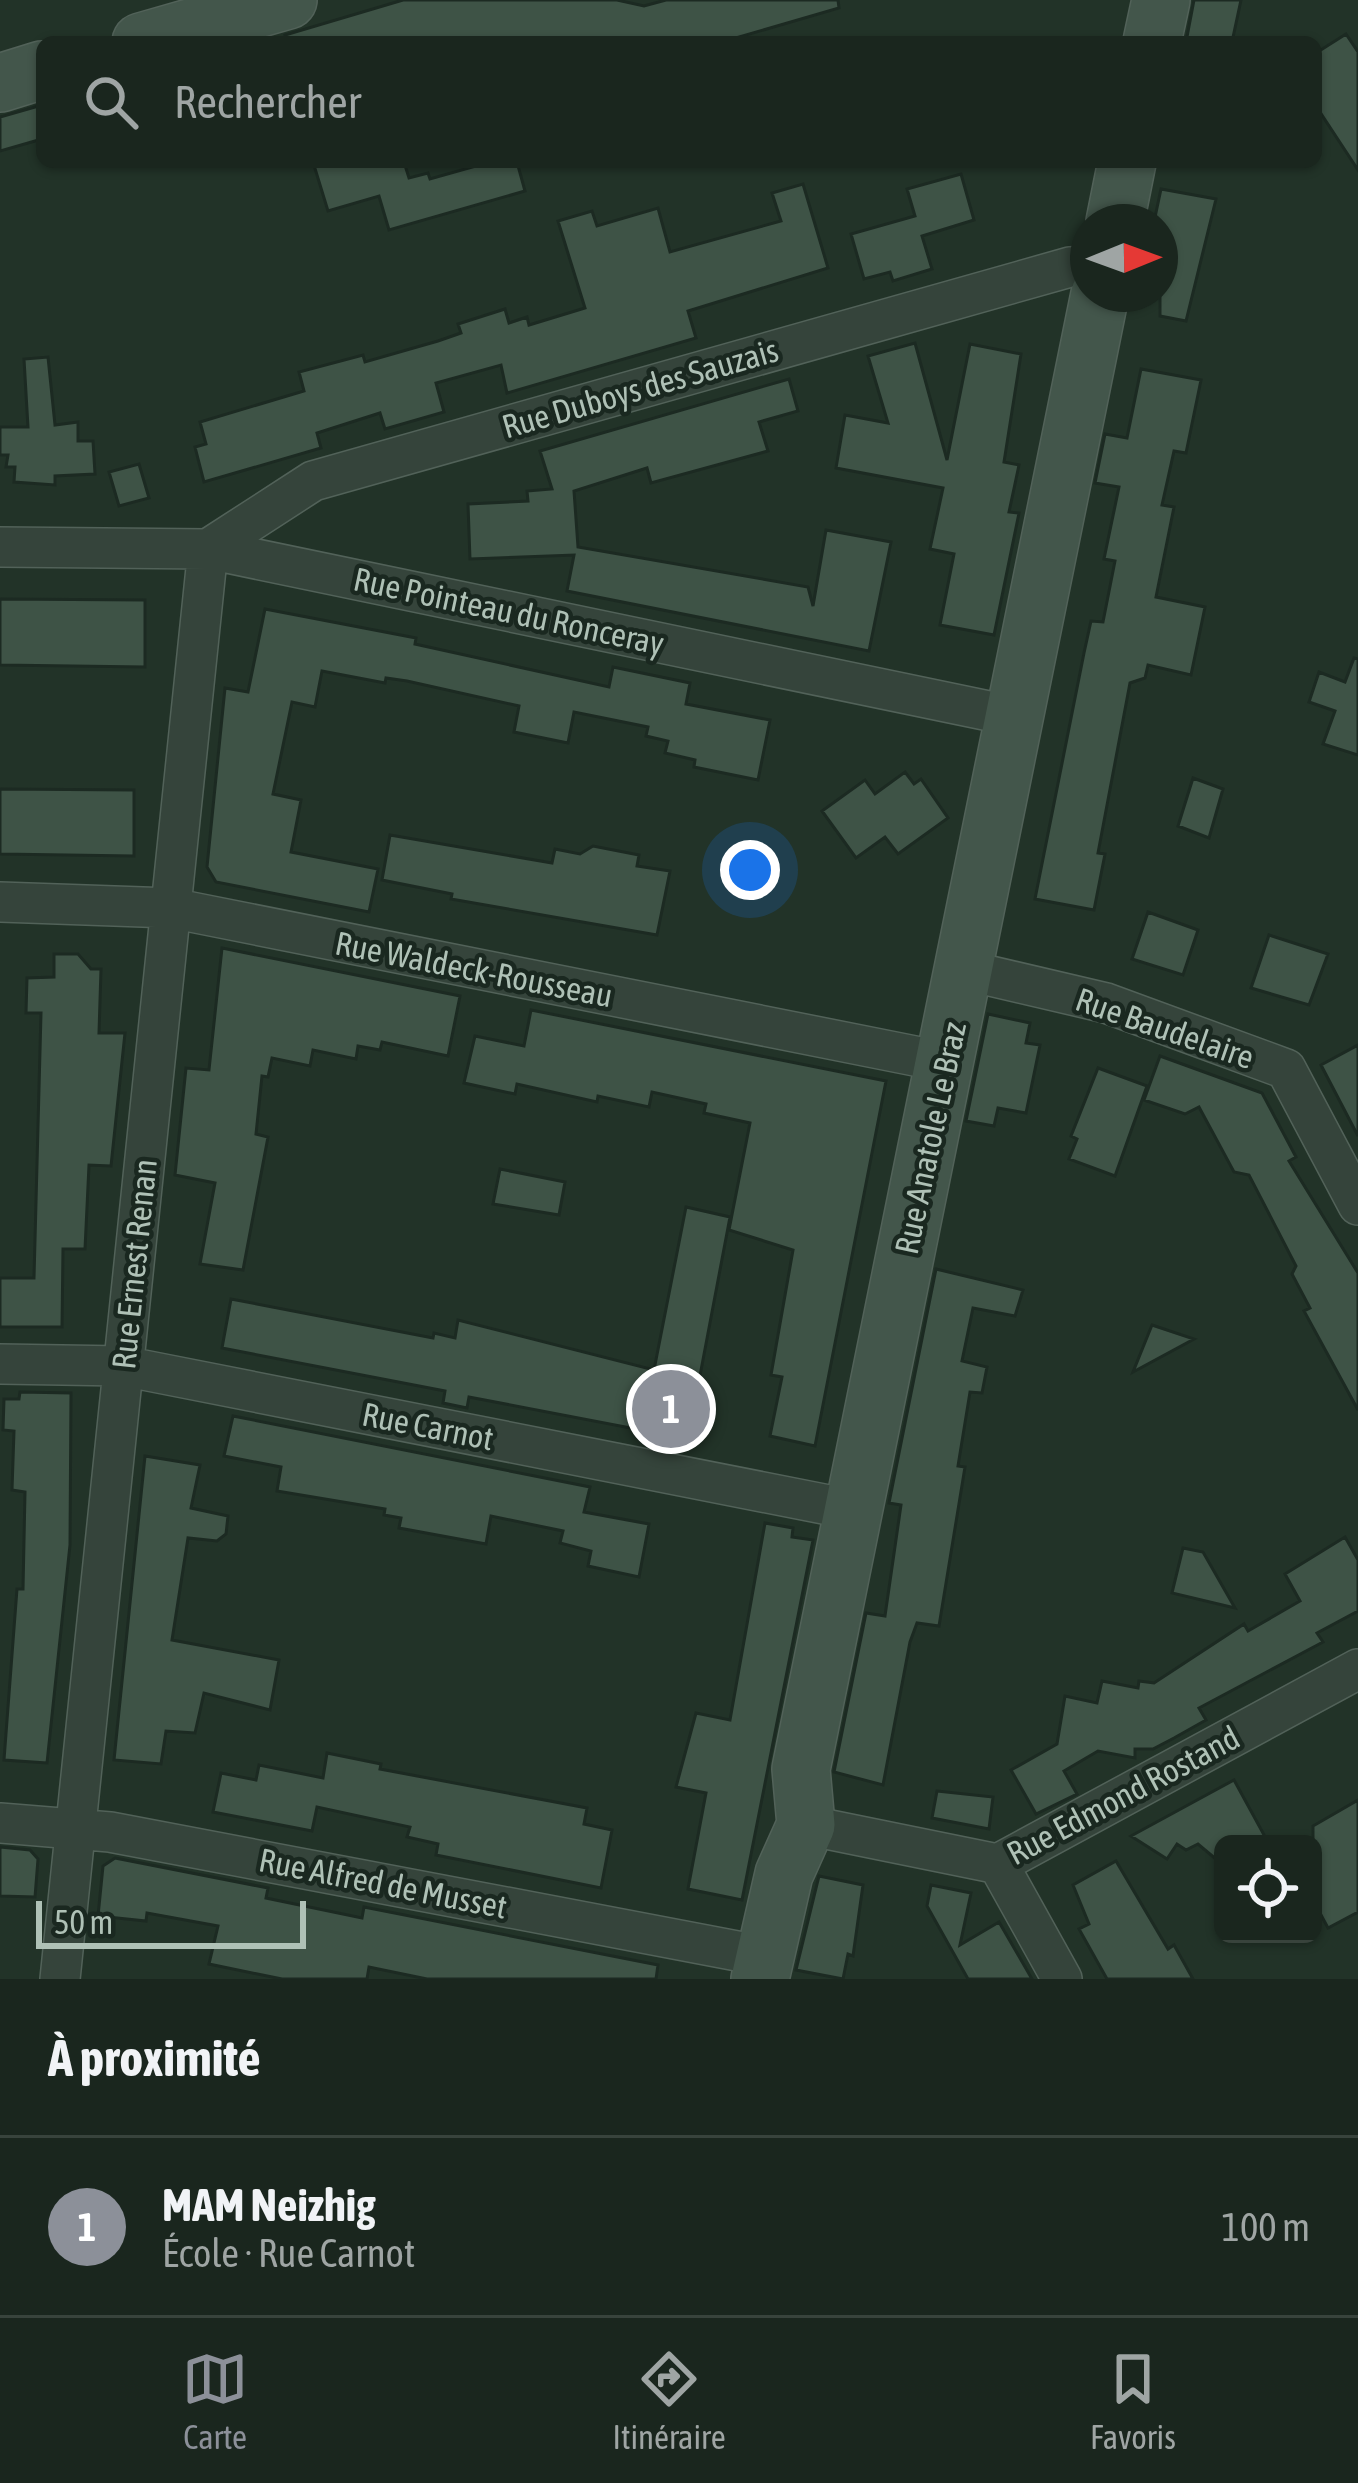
<!DOCTYPE html>
<html lang="fr">
<head>
<meta charset="utf-8">
<style>
  body { margin:0; font-family:"Asap Condensed",sans-serif; background:#27322b; color:#f1f3f6 }
  .controls { position:absolute; right:36px; bottom:36px; display:grid; overflow:hidden; border-radius:18px; box-shadow:0 3px 9px #0004 }
  .controls button { width:108px; height:108px; display:grid; place-items:center; padding:0; border:0; border-bottom:3px solid #38433c; background:#1a261e; color:#f1f3f6; font:60px sans-serif }
  .compass { position:absolute; left:1070px; top:204px; width:108px; height:108px; border-radius:50%; background:#1a261e; box-shadow:0 3px 9px #0004; rotate:89deg }
  .scale { position:absolute; left:36px; bottom:30px; width:270px; box-sizing:border-box; padding-left:12px; border:6px solid #afc1b6; border-top:0; font-size:33px; line-height:42px; white-space:nowrap; color:#afc1b6; -webkit-text-stroke:9px #1a2820; paint-order:stroke }
  .you { position:absolute; left:750px; top:870px; width:42px; height:42px; margin:-30px; border:9px solid #fff; border-radius:50%; background:#1a73e8; box-shadow:0 0 0 18px #1a73e833 }
  .badge { display:grid; place-items:center; width:78px; height:78px; border-radius:50%; background:#8c9099; color:#fff; font-size:39px; font-weight:700 }
  .pin { position:absolute; translate:-50% -50%; border:6px solid #fff; box-shadow:0 3px 12px #0006 }
  .list { margin:0; padding:0; list-style:none }
  h2 { display:flex; justify-content:space-between; align-items:center; height:156px; margin:0; padding:0 48px; font-size:51px }
  h2 small { font-size:39px; font-weight:400; color:#9fa5a4 }
  .list li { display:grid; grid-template-columns:78px 1fr auto; gap:36px; align-items:center; box-sizing:border-box; height:180px; padding:0 48px; border-top:3px solid #38433c }
  .list b { display:block; font-size:45px; white-space:nowrap }
  .list p { margin:0; font-size:39px; white-space:nowrap; color:#9fa5a4 }
  .list em { font-size:39px; font-style:normal; color:#9fa5a4 }
  .icon { flex:none; width:66px; height:66px; fill:none; stroke:currentColor; stroke-width:2; stroke-linecap:round; stroke-linejoin:round }
  .map { position:relative; flex:none; width:1358px; height:1979px; overflow:hidden }
  .search { position:absolute; background:#1a261e; box-shadow:0 3px 9px #0004; left:36px; right:36px; top:36px; height:132px; display:flex; align-items:center; gap:30px; box-sizing:border-box; padding:0 42px; border-radius:18px; color:#9fa5a4; font-size:45px }
  .sheet { height:336px; background:#1a261e }
  nav { display:flex; justify-content:space-around; align-items:center; box-sizing:border-box; height:168px; border-top:3px solid #38433c; background:#1a261e; font-size:33px; color:#9fa5a4 }
  nav a { display:grid; justify-items:center; gap:6px }
  nav .on { color:#8c9099 }
  .map>svg:first-child { display:block }
</style>
</head>
<body>
<div class="map">
<svg width="1358" height="1979" viewBox="0 0 1358 1979">
  <rect width="100%" height="100%" fill="#223328"/>
  <path fill="#3e5346" stroke="#1c2a22" stroke-width="3" d="M 403,0 L 617,0 L 644,6 L 666,0 L 838,0 L 839,8 L 722,42 L 286,42 L 285,35 Z
    M 1194,0 L 1241,0 L 1232,42 L 1186,42 Z
    M 1346,34 L 1358,52 L 1358,170 L 1316,106 L 1316,53 Z
    M 42,105 L 42,139 L 0,151 L 0,117 Z
    M 313,162 L 404,162 L 409,178 L 428,173 L 430,179 L 490,162 L 517,162 L 525,191 L 389,230 L 379,196 L 328,211 Z
    M 961,174 L 974,220 L 922,236 L 932,269 L 893,281 L 890,272 L 864,279 L 851,234 L 915,216 L 907,189 Z
    M 803,184 L 828,268 L 688,311 L 696,338 L 507,393 L 501,365 L 436,383 L 444,412 L 385,429 L 380,413 L 317,433 L 321,448 L 204,482 L 195,447 L 206,444 L 200,422 L 304,391 L 299,372 L 363,355 L 365,362 L 438,341 L 461,333 L 458,324 L 505,309 L 509,323 L 527,317 L 529,325 L 585,308 L 558,221 L 592,211 L 597,226 L 658,208 L 670,252 L 781,221 L 772,193 Z
    M 1161,189 L 1216,199 L 1186,321 L 1160,316 L 1160,222 L 1154,222 Z
    M 915,343 L 947,460 L 970,344 L 1021,354 L 1004,462 L 1019,465 L 1009,512 L 1019,513 L 994,635 L 940,625 L 954,554 L 930,549 L 943,488 L 836,468 L 845,415 L 888,423 L 868,356 Z
    M 48,357 L 55,425 L 78,422 L 78,441 L 93,441 L 95,474 L 55,476 L 55,485 L 14,482 L 15,467 L 6,467 L 8,455 L 0,455 L 0,427 L 28,427 L 24,359 Z
    M 1141,369 L 1201,380 L 1186,453 L 1174,451 L 1162,505 L 1174,507 L 1156,597 L 1205,607 L 1191,675 L 1148,665 L 1145,678 L 1130,683 L 1098,853 L 1105,854 L 1094,910 L 1035,899 L 1084,653 L 1091,621 L 1103,622 L 1115,561 L 1104,559 L 1119,487 L 1095,483 L 1105,434 L 1127,438 Z
    M 789,379 L 798,411 L 759,422 L 768,451 L 651,483 L 647,468 L 574,491 L 578,547 L 808,587 L 813,606 L 826,530 L 891,542 L 869,651 L 567,591 L 574,555 L 470,559 L 468,504 L 528,501 L 527,491 L 552,489 L 540,451 Z
    M 139,464 L 149,498 L 119,506 L 109,472 Z
    M 0,599 L 145,600 L 145,667 L 0,665 Z
    M 265,609 L 416,638 L 415,644 L 609,687 L 613,667 L 690,683 L 686,704 L 770,720 L 758,780 L 694,767 L 695,760 L 665,753 L 668,741 L 646,736 L 648,727 L 574,712 L 568,743 L 514,732 L 519,706 L 407,681 L 386,678 L 385,683 L 322,671 L 315,707 L 292,702 L 273,794 L 301,800 L 291,852 L 378,869 L 369,912 L 216,882 L 207,867 L 225,688 L 248,692 Z
    M 1354,658 L 1358,659 L 1358,755 L 1323,744 L 1335,711 L 1309,702 L 1319,672 L 1345,682 Z
    M 905,772 L 914,784 L 921,779 L 948,818 L 898,854 L 885,837 L 856,858 L 822,811 L 865,780 L 875,794 Z
    M 1193,778 L 1223,789 L 1209,838 L 1178,826 Z
    M 0,789 L 134,790 L 134,856 L 0,854 Z
    M 390,835 L 552,863 L 555,849 L 580,854 L 593,846 L 639,855 L 637,866 L 670,871 L 657,935 L 451,899 L 452,894 L 382,880 Z
    M 1148,912 L 1198,930 L 1183,975 L 1132,959 Z
    M 1269,935 L 1328,954 L 1309,1005 L 1251,988 Z
    M 222,948 L 460,996 L 448,1056 L 382,1042 L 380,1050 L 358,1046 L 356,1059 L 313,1050 L 310,1066 L 272,1058 L 268,1077 L 262,1076 L 256,1134 L 268,1137 L 243,1270 L 200,1264 L 215,1183 L 175,1175 L 186,1068 L 209,1070 Z
    M 54,954 L 78,954 L 91,969 L 101,969 L 99,1033 L 125,1033 L 111,1166 L 89,1165 L 85,1249 L 63,1249 L 62,1327 L 0,1327 L 0,1278 L 34,1278 L 41,1013 L 26,1013 L 27,978 L 54,977 Z
    M 531,1010 L 886,1081 L 815,1446 L 770,1436 L 782,1377 L 771,1375 L 793,1250 L 729,1230 L 750,1123 L 704,1113 L 706,1104 L 652,1092 L 649,1107 L 598,1096 L 597,1102 L 517,1084 L 515,1094 L 464,1083 L 475,1036 L 524,1046 Z
    M 988,1014 L 1030,1023 L 1026,1043 L 1040,1045 L 1026,1113 L 998,1108 L 994,1126 L 966,1121 Z
    M 1358,1045 L 1358,1136 L 1321,1065 Z
    M 1160,1056 L 1262,1093 L 1296,1157 L 1289,1161 L 1358,1273 L 1358,1410 L 1304,1311 L 1310,1308 L 1292,1274 L 1296,1266 L 1249,1175 L 1234,1172 L 1199,1107 L 1185,1114 L 1144,1100 Z
    M 1098,1068 L 1147,1086 L 1115,1176 L 1069,1159 L 1077,1139 L 1071,1136 Z
    M 500,1169 L 565,1182 L 559,1215 L 493,1204 Z
    M 686,1207 L 730,1217 L 688,1439 L 469,1397 L 467,1408 L 443,1403 L 445,1391 L 222,1348 L 231,1299 L 433,1338 L 434,1333 L 455,1338 L 458,1320 L 654,1370 Z
    M 936,1269 L 1023,1290 L 1015,1316 L 973,1308 L 962,1361 L 987,1367 L 982,1393 L 970,1392 L 958,1466 L 965,1467 L 939,1626 L 917,1623 L 910,1642 L 883,1785 L 834,1772 L 866,1613 L 885,1616 L 901,1505 L 889,1503 Z
    M 1152,1325 L 1194,1339 L 1133,1372 Z
    M 20,1392 L 71,1393 L 70,1545 L 47,1763 L 4,1760 L 17,1589 L 23,1589 L 25,1492 L 12,1490 L 14,1431 L 3,1430 L 4,1399 L 19,1399 Z
    M 233,1416 L 590,1487 L 584,1512 L 649,1524 L 639,1577 L 588,1566 L 591,1551 L 560,1543 L 563,1531 L 491,1516 L 486,1544 L 399,1528 L 401,1518 L 384,1515 L 385,1509 L 277,1491 L 281,1467 L 224,1456 Z
    M 145,1456 L 200,1465 L 191,1508 L 228,1516 L 226,1534 L 217,1541 L 188,1538 L 172,1640 L 279,1660 L 270,1710 L 204,1693 L 195,1733 L 166,1731 L 161,1764 L 114,1760 Z
    M 765,1523 L 793,1528 L 792,1537 L 813,1540 L 742,1900 L 688,1889 L 706,1793 L 676,1787 L 696,1713 L 730,1720 Z
    M 1345,1537 L 1358,1560 L 1358,1611 L 1317,1633 L 1323,1642 L 1199,1708 L 1206,1720 L 1174,1738 L 1153,1749 L 1135,1749 L 1135,1758 L 1098,1751 L 1064,1771 L 1077,1794 L 1036,1814 L 1011,1770 L 1057,1744 L 1065,1696 L 1097,1703 L 1102,1681 L 1138,1688 L 1139,1681 L 1154,1683 L 1244,1624 L 1248,1631 L 1300,1601 L 1285,1574 Z
    M 1183,1548 L 1203,1552 L 1235,1608 L 1172,1593 Z
    M 327,1753 L 381,1764 L 380,1769 L 587,1808 L 584,1824 L 612,1830 L 601,1888 L 436,1855 L 438,1844 L 407,1837 L 410,1827 L 317,1807 L 312,1831 L 213,1812 L 221,1773 L 256,1780 L 259,1765 L 323,1778 Z
    M 1234,1780 L 1269,1844 L 1223,1844 L 1223,1865 L 1198,1844 L 1186,1850 L 1177,1844 L 1167,1859 L 1131,1836 Z
    M 937,1791 L 993,1797 L 989,1829 L 932,1818 Z
    M 1358,1800 L 1358,1912 L 1328,1928 L 1313,1900 L 1313,1826 Z
    M 0,1847 L 30,1850 L 38,1859 L 35,1897 L 0,1896 Z
    M 115,1858 L 268,1888 L 266,1898 L 362,1918 L 364,1907 L 658,1965 L 656,1979 L 427,1979 L 369,1967 L 367,1979 L 282,1979 L 209,1964 L 218,1926 L 147,1913 L 146,1921 L 98,1916 L 103,1866 Z
    M 1116,1861 L 1168,1949 L 1174,1945 L 1193,1979 L 1107,1979 L 1079,1929 L 1089,1924 L 1073,1885 Z
    M 819,1876 L 863,1885 L 853,1956 L 848,1954 L 843,1979 L 796,1970 Z
    M 931,1885 L 971,1893 L 960,1945 L 999,1922 L 1032,1979 L 968,1979 L 927,1906 Z"/>
  <g fill="none" stroke-linecap="round" stroke-linejoin="round">
    <defs>
      <path id="street" d="M 0,547 L 208,549 L 1013,716
        M 208,549 L 313,481 L 1070,267 L 1088,266
        M 0,902 L 171,908 L 945,1062
        M 965,970 L 1106,1003 L 1286,1069 L 1358,1205
        M 0,1364 L 123,1366 L 854,1510
        M 0,1823 L 110,1832 L 764,1956
        M 806,1825 L 998,1864 L 1358,1669
        M 998,1864 L 1062,1979
        M 60,1979 L 208,549"/>
      <path id="secondary" d="M 141,42 L 288,0
        M 1152,42 L 1161,0
        M 0,83 L 42,70
        M 1115,222 L 1127,162
        M 760,1979 L 784,1874 L 806,1825 L 801,1769 L 1100,294"/>
    </defs>
    <use href="#street" stroke="#526259" stroke-width="42"/>
    <use href="#secondary" stroke="#526259" stroke-width="60"/>
    <use href="#street" stroke="#35443b" stroke-width="39"/>
    <use href="#secondary" stroke="#43564b" stroke-width="57"/>
  </g>
  <g text-anchor="middle" dominant-baseline="central" stroke-width="9" stroke-linejoin="round" paint-order="stroke">
    <g font-size="33" fill="#afc1b6" stroke="#1a2820">
      <text transform="translate(640 388) rotate(-16)">Rue Duboys des Sauzais</text>
      <text transform="translate(509 611) rotate(12)">Rue Pointeau du Ronceray</text>
      <text transform="translate(474 969) rotate(11)">Rue Waldeck-Rousseau</text>
      <text transform="translate(1165 1028) rotate(19)">Rue Baudelaire</text>
      <text transform="translate(930 1138) rotate(-78)">Rue Anatole Le Braz</text>
      <text transform="translate(134 1264) rotate(-84)">Rue Ernest Renan</text>
      <text transform="translate(428 1426) rotate(11)">Rue Carnot</text>
      <text transform="translate(1123 1795) rotate(-28)">Rue Edmond Rostand</text>
      <text transform="translate(383 1883) rotate(11)">Rue Alfred de Musset</text>
    </g>
  </g>
</svg>
<div class="controls">
<button><svg class="icon" aria-label="locate" viewBox="0 0 24 24"><circle cx="12" cy="12" r="6"/><path d="M12 2v4M12 18v4M2 12h4M18 12h4"/></svg></button>
</div>
<svg class="compass" viewBox="-18 -18 36 36"><path d="M0-13l5 13h-10z" fill="#e53935"/><path d="M0 13l5-13h-10z" fill="#9fa5a4"/></svg>
<div class="scale">50 m</div>
<div class="you"></div>
<div class="pin badge" style="left:671px;top:1409px">1</div>
<div class="search"><svg class="icon" aria-label="search" viewBox="0 0 24 24"><circle cx="10" cy="10" r="6"/><path d="M15 15l6 6"/></svg>Rechercher</div>
</div>
<section class="sheet">
<h2>À proximité<small></small></h2>
<ul class="list">
<li><span class="badge">1</span><div><b>MAM Neizhig</b><p>École · Rue Carnot</p></div><em>100 m</em></li>
</ul>
</section>
<nav>
<a class="on"><svg class="icon" aria-label="map" viewBox="0 0 24 24"><path d="M3 6l6-2 6 2 6-2v14l-6 2-6-2-6 2zM9 4v14M15 6v14"/></svg>Carte</a>
<a><svg class="icon" aria-label="directions" viewBox="0 0 24 24"><path d="M12 3l9 9-9 9-9-9zM9 14v-3h6M13 9l2 2-2 2"/></svg>Itinéraire</a>
<a><svg class="icon" aria-label="saved" viewBox="0 0 24 24"><path d="M7 4h10v16l-5-4-5 4z"/></svg>Favoris</a>
</nav>
</body>
</html>
